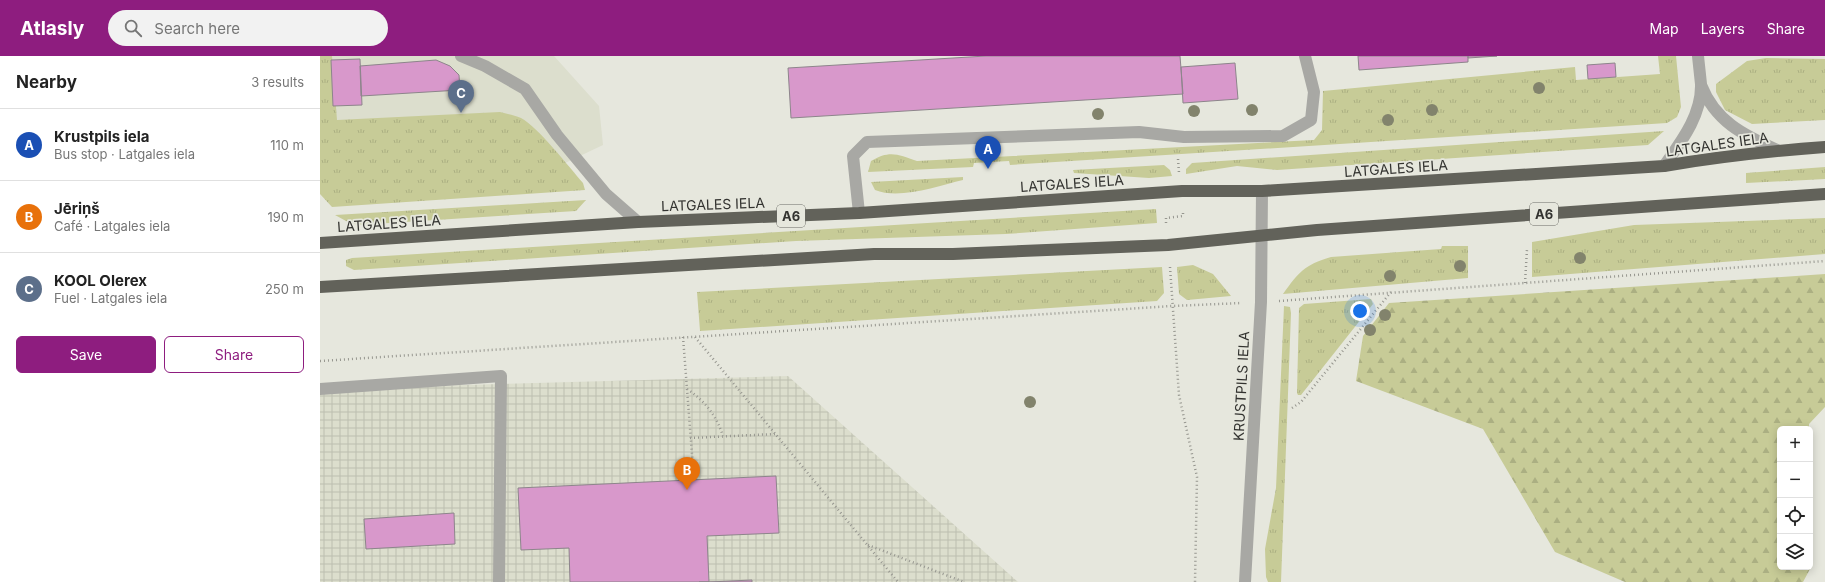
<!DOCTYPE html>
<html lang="en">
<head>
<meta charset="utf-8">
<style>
  body { margin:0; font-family:Inter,sans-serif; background:#f2f2f2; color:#222 }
  .controls { position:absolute; right:12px; bottom:12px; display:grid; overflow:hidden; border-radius:6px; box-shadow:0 2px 10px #0003 }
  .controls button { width:36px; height:36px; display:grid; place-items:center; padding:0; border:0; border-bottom:1px solid #e0e0e0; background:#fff; color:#222; font:20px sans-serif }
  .you { position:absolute; left:1040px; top:255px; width:14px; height:14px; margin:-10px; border:3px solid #fff; border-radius:50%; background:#1a73e8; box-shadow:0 0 0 6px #1a73e833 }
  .badge { display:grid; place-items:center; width:26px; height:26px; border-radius:50%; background:#8e1d7f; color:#fff; font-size:13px; font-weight:700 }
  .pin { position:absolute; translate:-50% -33px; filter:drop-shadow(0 1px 2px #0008) }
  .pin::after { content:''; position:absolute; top:21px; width:14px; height:12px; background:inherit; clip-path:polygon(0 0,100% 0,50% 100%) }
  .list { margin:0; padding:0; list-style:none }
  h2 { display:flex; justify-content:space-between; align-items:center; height:52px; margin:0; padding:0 16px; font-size:17px }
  h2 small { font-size:13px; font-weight:400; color:#767676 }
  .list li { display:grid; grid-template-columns:26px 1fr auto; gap:12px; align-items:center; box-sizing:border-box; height:72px; padding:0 16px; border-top:1px solid #e0e0e0 }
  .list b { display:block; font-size:15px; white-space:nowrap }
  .list p { margin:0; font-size:13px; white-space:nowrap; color:#767676 }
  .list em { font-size:13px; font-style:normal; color:#767676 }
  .actions { display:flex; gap:8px; padding:12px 16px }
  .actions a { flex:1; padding:9px 0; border:1px solid #8e1d7f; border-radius:6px; text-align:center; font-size:14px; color:#8e1d7f }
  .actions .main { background:#8e1d7f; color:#fff }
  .icon { flex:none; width:22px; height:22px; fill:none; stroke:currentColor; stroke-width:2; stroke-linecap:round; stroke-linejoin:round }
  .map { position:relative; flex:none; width:1505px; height:526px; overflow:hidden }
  header { display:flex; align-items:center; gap:24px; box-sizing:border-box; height:56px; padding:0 20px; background:#8e1d7f; color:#fff }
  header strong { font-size:19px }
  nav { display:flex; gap:22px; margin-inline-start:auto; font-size:14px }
  .search { width:280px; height:36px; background:#f2f2f2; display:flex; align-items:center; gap:10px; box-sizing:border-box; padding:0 14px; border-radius:22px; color:#767676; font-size:15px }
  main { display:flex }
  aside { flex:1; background:#fff }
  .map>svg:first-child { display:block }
</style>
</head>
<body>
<header>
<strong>Atlasly</strong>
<div class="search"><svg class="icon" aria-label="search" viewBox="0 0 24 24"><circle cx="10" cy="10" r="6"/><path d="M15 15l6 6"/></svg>Search here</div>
<nav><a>Map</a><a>Layers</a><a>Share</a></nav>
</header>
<main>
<aside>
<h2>Nearby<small>3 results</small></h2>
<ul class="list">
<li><span class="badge" style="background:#1a4fb4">A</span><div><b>Krustpils iela</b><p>Bus stop · Latgales iela</p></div><em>110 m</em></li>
<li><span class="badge" style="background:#e8710a">B</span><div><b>Jēriņš</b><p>Café · Latgales iela</p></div><em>190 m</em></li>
<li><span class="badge" style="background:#5c6f8a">C</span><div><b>KOOL Olerex</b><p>Fuel · Latgales iela</p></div><em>250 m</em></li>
</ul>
<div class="actions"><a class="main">Save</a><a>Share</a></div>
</aside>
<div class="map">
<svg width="1505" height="526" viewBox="0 0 1505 526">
  <defs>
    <pattern id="industrial-grid" width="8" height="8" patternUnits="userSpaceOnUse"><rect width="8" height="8" fill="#dcdecd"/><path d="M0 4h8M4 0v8" fill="none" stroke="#bdbfb0"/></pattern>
    <pattern id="grass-tufts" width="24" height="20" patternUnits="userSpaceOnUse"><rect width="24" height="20" fill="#c7cb97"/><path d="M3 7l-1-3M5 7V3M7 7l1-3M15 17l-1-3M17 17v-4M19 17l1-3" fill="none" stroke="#abaf82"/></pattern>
    <pattern id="forest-firs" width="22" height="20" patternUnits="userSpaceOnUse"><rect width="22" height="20" fill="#c7cb97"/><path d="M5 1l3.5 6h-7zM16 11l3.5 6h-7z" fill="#abaf82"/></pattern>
  </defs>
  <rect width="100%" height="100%" fill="#e6e7dd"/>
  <path fill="#dcdecd" d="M 1,0 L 234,0 L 279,50 L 283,89 L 243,108 L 2,75 Z"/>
  <path fill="url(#industrial-grid)" d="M 468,320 L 698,526 L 0,526 L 0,333 Z"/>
  <path fill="url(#grass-tufts)" d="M 0,0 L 12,0 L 17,64 L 180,56 C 187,58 194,59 201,62 C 218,71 249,111 263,127 L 265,134 L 12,151 L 0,138 Z
    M 1338,0 L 1356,0 L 1361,51 L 1357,61 L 1347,67 L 690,109 L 689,105 L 654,107 L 653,111 L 548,116 L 551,105 C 569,94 578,98 597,105 L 994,84 L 1002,74 L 1003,35 L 1255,11 L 1256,24 L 1340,18 Z
    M 1446,2 L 1505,3 L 1505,64 L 1432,68 L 1405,54 L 1396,36 L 1396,28 L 1427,5 Z
    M 1344,75 L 1328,89 L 957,114 L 917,110 L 866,118 L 866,113 L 872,107 Z
    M 844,109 L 850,114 L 852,120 L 829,122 L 754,117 L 753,114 Z
    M 1505,111 L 1505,123 L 1426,127 L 1426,117 Z
    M 643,121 L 643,124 C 618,130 579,144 555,134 L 551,126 Z
    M 266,144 L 256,155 L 38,169 L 26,165 L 15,159 Z
    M 836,153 L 837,167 L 686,178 L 476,185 L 34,214 L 26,210 L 26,204 L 32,202 Z
    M 1505,162 L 1505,198 L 1212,221 L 1212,186 L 1314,169 Z
    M 1122,190 L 1148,190 L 1148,222 L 963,238 C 979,216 984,209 1011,201 L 1121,193 Z
    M 873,209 L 893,218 L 911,240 L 867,244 L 859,238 L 857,211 Z
    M 842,211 L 844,237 L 837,245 L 380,275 L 377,236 Z
    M 1051,243 L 1053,248 L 981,339 L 978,339 L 977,337 L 979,252 L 984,248 Z
    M 964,250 L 970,251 L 971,257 L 961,526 L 948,526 L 946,521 L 945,493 L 956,432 Z"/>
  <path fill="url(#forest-firs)" d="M 1505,218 L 1505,351 L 1489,368 L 1489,373 L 1460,373 L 1460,511 L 1490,511 L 1490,463 L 1490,513 L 1483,526 L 1305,526 L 1235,496 L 1163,373 L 1036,325 L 1043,280 L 1069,247 Z"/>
  <path fill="#d898cb" stroke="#8d858b" d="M 666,0 L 860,0 L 863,38 L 471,62 L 468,12 Z
    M 1038,0 L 1148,0 L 1148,6 L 1039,14 Z
    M 1148,0 L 1177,0 L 1148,2 Z
    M 40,3 L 42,49 L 13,50 L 11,4 Z
    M 116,4 L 130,10 L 139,19 L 140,34 L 41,40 L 40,10 Z
    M 915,7 L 918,43 L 863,47 L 861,11 Z
    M 1295,7 L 1296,21 L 1268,23 L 1267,9 Z
    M 456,420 L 459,477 L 387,480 L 389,526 L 250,526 L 249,492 L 201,494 L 198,432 Z
    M 134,457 L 135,488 L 46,493 L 44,463 Z
    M 432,524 L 432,526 L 379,526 L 389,526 Z"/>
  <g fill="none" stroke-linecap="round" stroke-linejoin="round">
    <path stroke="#96968f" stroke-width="2.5" stroke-dasharray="1 3" stroke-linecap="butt" d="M 858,103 L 859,117
      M 846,167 L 846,162 L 863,160 L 863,154
      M 850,211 L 859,339 L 877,421 L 875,526
      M 1205,227 L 1207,193
      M 959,245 L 1505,205
      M 363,281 L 374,424
      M 375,281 L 578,526
      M 0,305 L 852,250 L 922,247
      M 367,333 C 385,345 396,359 403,380
      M 972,352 L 981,346 L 1071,236
      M 370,382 L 455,378
      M 548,489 L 644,526"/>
    <path stroke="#a8a8a4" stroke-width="12" d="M 141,0 L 165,10 L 205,33 L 237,79 L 286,138 L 318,166
      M 1381,29 C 1395,65 1423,79 1457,94
      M 1344,110 C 1361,86 1382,59 1381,28 C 1380,18 1379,9 1378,0
      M 539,157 L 533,100 L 547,86 L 819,76 L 864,81 L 963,80 L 991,64 L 994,36 L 985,0
      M 0,333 L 181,320 L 179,526
      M 925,526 L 941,246 L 942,135"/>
    <path stroke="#62625a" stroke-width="12" d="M 0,187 L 318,166 L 539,157 L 862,135 L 942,135 L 1344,110 C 1397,101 1451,95 1505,91
      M 0,231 L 554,198 L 633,198 L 848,189 L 997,174 L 1505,138"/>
  </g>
  <g fill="#82836c">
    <circle cx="1219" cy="32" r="6"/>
    <circle cx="932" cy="54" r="6"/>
    <circle cx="1112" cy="54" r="6"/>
    <circle cx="874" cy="55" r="6"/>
    <circle cx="778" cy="58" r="6"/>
    <circle cx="1068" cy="64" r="6"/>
    <circle cx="1260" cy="202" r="6"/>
    <circle cx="1140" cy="210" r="6"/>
    <circle cx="1070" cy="220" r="6"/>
    <circle cx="1065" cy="259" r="6"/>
    <circle cx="1050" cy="274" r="6"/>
    <circle cx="710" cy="346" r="6"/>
  </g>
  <g text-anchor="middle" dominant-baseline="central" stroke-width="3.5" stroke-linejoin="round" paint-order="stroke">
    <g fill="#e6e7dd" stroke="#696964" stroke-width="1">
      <rect x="1210" y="147" width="28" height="22" rx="3"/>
      <rect x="457" y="149" width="28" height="22" rx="3"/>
    </g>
    <g font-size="13" font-weight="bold" fill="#333330">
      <text x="1224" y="158">A6</text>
      <text x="471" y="160">A6</text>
    </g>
    <g font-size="14" fill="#333330" stroke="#e6e7dd">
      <text transform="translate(1397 88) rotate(-8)">LATGALES IELA</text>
      <text transform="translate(1076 112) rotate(-4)">LATGALES IELA</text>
      <text transform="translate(752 127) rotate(-4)">LATGALES IELA</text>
      <text transform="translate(393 148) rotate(-2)">LATGALES IELA</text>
      <text transform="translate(69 167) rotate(-4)">LATGALES IELA</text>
      <text transform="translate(921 330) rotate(-87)">KRUSTPILS IELA</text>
    </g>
  </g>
</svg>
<div class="controls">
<button>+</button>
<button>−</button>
<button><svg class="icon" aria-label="locate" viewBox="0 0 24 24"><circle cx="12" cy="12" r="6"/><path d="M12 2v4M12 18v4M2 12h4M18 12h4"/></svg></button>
<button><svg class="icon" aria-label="layers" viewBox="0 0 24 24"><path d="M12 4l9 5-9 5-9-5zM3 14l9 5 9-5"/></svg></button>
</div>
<div class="you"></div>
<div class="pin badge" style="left:668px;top:113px;background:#1a4fb4">A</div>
<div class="pin badge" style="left:367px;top:434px;background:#e8710a">B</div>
<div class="pin badge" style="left:141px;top:57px;background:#5c6f8a">C</div>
</div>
</main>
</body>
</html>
